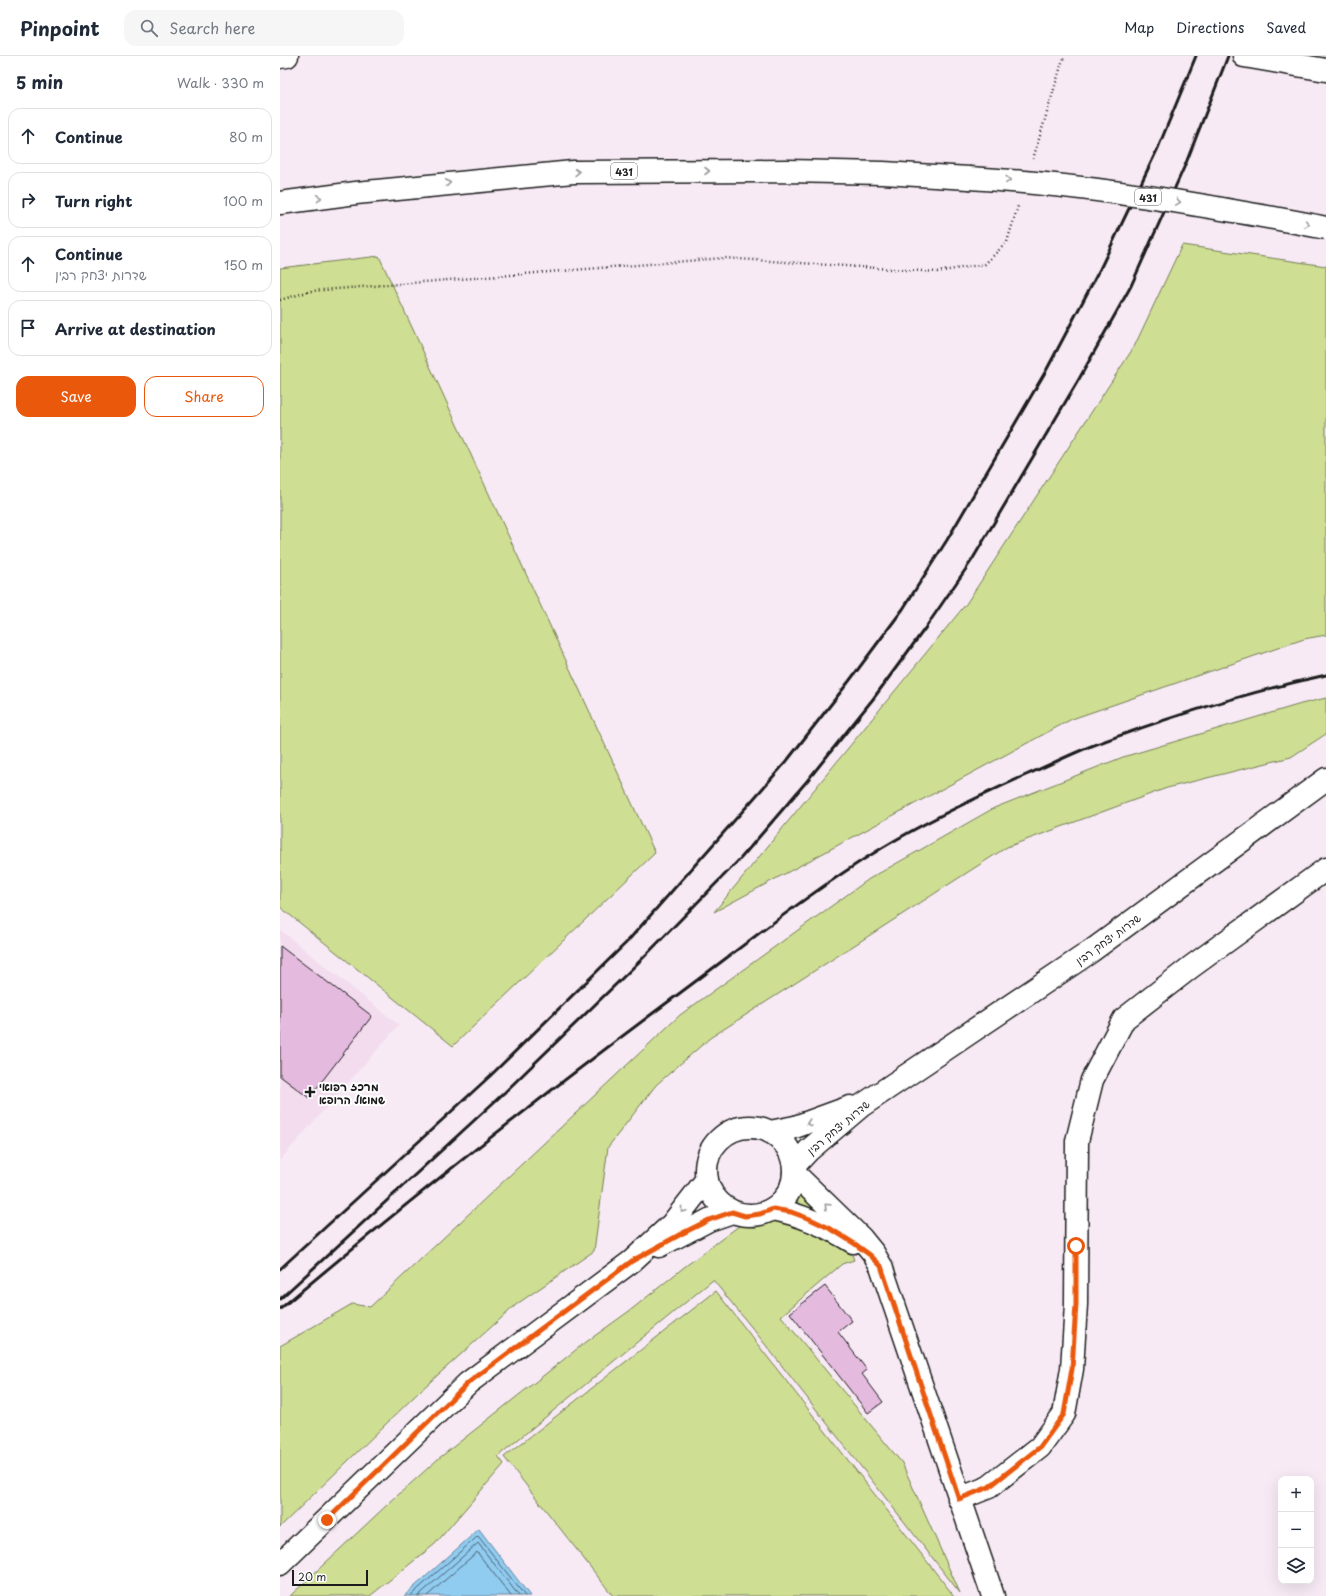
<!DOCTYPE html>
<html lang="en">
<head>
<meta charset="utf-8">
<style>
  body { margin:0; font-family:"Playpen Sans","Playpen Sans Hebrew",sans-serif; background:#f6f6f7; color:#1f2937 }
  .controls { position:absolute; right:12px; bottom:12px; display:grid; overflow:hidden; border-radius:8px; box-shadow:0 4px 16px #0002 }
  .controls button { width:36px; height:36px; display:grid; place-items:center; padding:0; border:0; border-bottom:1px solid #e0e1e3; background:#fff; color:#1f2937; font:20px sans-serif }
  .scale { position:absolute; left:12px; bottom:10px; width:76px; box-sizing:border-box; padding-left:4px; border:2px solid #1c1c1c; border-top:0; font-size:11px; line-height:14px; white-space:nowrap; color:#1c1c1c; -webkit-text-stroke:3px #fff; paint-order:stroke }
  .stop { position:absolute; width:12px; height:12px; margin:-9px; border:3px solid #ea580c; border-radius:50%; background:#fff }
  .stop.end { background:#ea580c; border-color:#fff; box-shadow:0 1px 4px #0008 }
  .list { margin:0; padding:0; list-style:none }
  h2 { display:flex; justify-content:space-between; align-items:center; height:52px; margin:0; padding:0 16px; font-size:17px }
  h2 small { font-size:13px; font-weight:400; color:#747a83 }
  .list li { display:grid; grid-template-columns:26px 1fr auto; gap:12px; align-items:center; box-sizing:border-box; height:56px; margin:0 8px 8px; padding:0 8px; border:1px solid #e0e1e3; border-radius:12px }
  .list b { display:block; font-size:15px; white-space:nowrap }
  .list p { margin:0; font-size:13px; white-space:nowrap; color:#747a83 }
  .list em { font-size:13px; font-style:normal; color:#747a83 }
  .actions { display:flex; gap:8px; padding:12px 16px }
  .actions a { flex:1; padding:9px 0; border:1px solid #ea580c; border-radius:12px; text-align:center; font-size:14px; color:#ea580c }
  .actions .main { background:#ea580c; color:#fff }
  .icon { flex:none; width:22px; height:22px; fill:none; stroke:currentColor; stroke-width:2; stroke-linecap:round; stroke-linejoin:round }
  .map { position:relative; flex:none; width:1046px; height:1540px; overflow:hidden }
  header { display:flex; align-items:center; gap:24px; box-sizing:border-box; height:56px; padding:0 20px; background:#fff; border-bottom:1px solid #e0e1e3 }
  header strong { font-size:19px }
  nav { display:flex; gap:22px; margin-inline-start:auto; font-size:14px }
  .search { width:280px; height:36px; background:#f6f6f7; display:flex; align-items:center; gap:10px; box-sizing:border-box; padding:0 14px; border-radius:12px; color:#747a83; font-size:15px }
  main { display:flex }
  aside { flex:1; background:#fff }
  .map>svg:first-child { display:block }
</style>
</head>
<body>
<header>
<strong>Pinpoint</strong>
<div class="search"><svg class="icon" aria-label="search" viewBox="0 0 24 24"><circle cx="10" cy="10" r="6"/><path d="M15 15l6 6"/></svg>Search here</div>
<nav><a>Map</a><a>Directions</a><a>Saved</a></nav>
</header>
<main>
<aside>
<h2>5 min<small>Walk · 330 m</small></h2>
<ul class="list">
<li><svg class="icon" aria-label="ahead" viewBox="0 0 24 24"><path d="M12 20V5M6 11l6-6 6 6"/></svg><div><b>Continue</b></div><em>80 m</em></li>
<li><svg class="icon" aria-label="right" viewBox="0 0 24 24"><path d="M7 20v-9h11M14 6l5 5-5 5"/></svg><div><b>Turn right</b></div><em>100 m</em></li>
<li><svg class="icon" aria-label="ahead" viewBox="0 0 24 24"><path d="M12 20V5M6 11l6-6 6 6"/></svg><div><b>Continue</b><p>שדרות יצחק רבין</p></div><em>150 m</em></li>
<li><svg class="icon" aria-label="arrive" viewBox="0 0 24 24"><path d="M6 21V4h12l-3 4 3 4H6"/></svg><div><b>Arrive at destination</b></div></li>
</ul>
<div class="actions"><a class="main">Save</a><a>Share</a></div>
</aside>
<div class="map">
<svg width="1046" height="1540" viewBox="0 0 1046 1540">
  <rect width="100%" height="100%" fill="#f7eaf5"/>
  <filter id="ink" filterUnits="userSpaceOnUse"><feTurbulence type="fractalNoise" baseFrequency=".025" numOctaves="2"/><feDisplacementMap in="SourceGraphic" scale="8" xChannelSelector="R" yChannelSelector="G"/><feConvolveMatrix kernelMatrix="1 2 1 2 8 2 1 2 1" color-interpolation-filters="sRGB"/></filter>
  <g filter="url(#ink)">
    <path fill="#f2dcee" d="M 0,874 L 119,969 L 0,1104 Z"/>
    <path fill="#cede92" stroke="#757d57" d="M 902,189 L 1046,210 L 1046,579 L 1024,583 L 792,663 L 434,856 L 686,548 L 854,291 Z
      M 99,200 L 375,797 L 173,990 L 0,851 L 0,212 Z
      M 1046,642 L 1046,678 L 1011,701 L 887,732 L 727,791 L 430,982 L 376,1029 L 328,1091 L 314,1195 L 237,1248 L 140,1335 L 0,1471 L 0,1290 L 72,1248 L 90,1251 L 400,959 L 589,823 L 714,752 L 843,701 L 1021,648 Z
      M 528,1118 L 560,1167 L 574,1204 L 562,1208 L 501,1260 L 622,1407 L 680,1537 L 477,1278 L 433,1224 L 218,1400 L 224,1408 L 155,1488 L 90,1540 L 10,1540 L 108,1448 L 158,1403 L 302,1289 L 352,1253 L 403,1212 Z
      M 436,1235 L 674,1540 L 333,1540 L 224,1401 Z"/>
    <path fill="#90cbf0" stroke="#62859b" d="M 199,1473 L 250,1540 L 124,1540 Z"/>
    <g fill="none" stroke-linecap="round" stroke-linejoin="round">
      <path stroke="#4a6271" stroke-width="1" d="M 130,1540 L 198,1480 L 245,1540
        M 138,1540 L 198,1487 L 239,1540
        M 147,1540 L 197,1496 L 231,1540"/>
    </g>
    <path fill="#e5badf" stroke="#1c1c1c" d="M 0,890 L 92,960 L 29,1042 L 0,1020 Z
      M 545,1230 L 572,1265 L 558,1276 L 587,1314 L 582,1318 L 603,1346 L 588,1357 L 510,1257 Z"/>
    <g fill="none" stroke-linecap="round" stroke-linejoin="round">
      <defs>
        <path id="minor" d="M 514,1117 L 581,1182 L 594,1198 L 601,1210 L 713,1540
          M 493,1153 C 523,1159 547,1170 573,1186
          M 679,1443 L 709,1431 L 760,1391 L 784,1358 L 792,1313 L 796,1248 L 797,1085 L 812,1024 L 844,963 L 911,911 L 1046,813"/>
        <path id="major" d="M426 1115a44 44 0 1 1 88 0a44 44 0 1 1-88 0Z
          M 490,1076 L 515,1071 L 570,1051
          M 514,1110 L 529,1094 L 581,1050 L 810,896 L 1046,723
          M 379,1190 L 429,1164 L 452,1156
          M 0,1508 L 188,1327 L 352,1205 L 392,1168 L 427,1123"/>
        <path id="highway" d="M 964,0 L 1046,14
          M 0,1 L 7,0
          M 0,147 L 76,137 L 293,116 L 507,115 L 603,117 L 689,122"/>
      </defs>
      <use href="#minor" stroke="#1c1c1c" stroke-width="25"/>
      <use href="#major" stroke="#1c1c1c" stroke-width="25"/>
      <use href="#highway" stroke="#1c1c1c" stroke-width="25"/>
      <path stroke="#1c1c1c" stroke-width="2.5" stroke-dasharray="1 3" stroke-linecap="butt" d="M 753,103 L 784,0
        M 0,244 L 31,235 L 444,202 L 657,216 L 705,208 L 727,186 L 738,150"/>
      <use href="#minor" stroke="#fff" stroke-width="22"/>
      <use href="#major" stroke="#fff" stroke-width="22"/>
      <use href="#highway" stroke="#fff" stroke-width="22"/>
      <path stroke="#1c1c1c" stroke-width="3" d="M 0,1213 L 210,1020 L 346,887 L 506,706 L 570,624 L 623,553 L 667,484 L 767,313 L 820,213 L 878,92 L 916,0
        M 0,1243 L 225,1036 L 363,902 L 461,802 L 527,725 L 593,643 L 646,571 L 692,504 L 799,323 L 851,230 L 906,107 L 948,0
        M 0,1253 C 130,1143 264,1038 400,937 C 466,888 531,835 602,792 C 648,764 697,741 746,719 C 769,709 791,698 814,689 C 889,661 969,636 1046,619"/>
      <defs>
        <path id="highway-bridge" d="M 689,122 C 780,127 870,140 959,156 C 988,161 1017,166 1046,172"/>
      </defs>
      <use href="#highway-bridge" stroke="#1c1c1c" stroke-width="25" stroke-linecap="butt"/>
      <use href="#highway-bridge" stroke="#fff" stroke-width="22"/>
    </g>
    <defs><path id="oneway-chevron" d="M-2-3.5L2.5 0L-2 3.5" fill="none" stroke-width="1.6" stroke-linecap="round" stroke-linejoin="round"/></defs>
    <g stroke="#999">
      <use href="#oneway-chevron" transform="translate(427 115)"/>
      <use href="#oneway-chevron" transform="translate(297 116) rotate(-1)"/>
      <use href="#oneway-chevron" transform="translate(728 124) rotate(3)"/>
      <use href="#oneway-chevron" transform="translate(168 127) rotate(-6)"/>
      <use href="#oneway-chevron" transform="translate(39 142) rotate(-8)"/>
      <use href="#oneway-chevron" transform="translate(898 146) rotate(9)"/>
      <use href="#oneway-chevron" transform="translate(1027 168) rotate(10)"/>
      <use href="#oneway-chevron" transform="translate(529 1067) rotate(162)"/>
      <use href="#oneway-chevron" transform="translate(547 1150) rotate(-136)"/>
      <use href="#oneway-chevron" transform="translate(403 1154) rotate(130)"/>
    </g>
  </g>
  <g fill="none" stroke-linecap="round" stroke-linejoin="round" filter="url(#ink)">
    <path stroke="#ea580c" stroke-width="5" d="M 47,1464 L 188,1327 L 352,1205 L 401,1178 L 429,1164 L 452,1156 L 465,1160 L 480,1158 L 493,1153 L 511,1156 L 530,1163 L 551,1173 L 575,1188 L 590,1199 L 601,1210 L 679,1443 L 709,1431 L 760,1391 L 784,1358 L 792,1313 L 796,1248 L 796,1190"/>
  </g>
  <path fill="#1c1c1c" stroke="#fff" stroke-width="1.5" d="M28 1030h4v4h4v4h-4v4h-4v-4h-4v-4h4z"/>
  <g text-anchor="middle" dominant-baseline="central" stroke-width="4" stroke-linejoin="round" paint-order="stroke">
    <g fill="#fff" stroke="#606060" stroke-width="1">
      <rect x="331" y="107" width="26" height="16" rx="3"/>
      <rect x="855" y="133" width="26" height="16" rx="3"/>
    </g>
    <g font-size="10" font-weight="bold" fill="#1c1c1c">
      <text x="344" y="115">431</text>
      <text x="868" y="141">431</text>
    </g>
    <g font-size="11" fill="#1c1c1c" stroke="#fff">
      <text transform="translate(828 883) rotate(-36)">שדרות יצחק רבין</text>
      <text transform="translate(558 1071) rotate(-40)">שדרות יצחק רבין</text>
    </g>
    <g font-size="11" font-weight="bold" fill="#1c1c1c" stroke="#fff" text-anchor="start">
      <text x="39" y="1030">מרכז רפואי<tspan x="39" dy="13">שמואל הרופא</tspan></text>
    </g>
  </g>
</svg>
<div class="controls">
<button>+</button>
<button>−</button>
<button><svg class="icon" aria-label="layers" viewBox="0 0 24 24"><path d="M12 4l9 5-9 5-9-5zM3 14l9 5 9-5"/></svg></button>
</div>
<div class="scale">20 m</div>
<div class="stop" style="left:796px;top:1190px"></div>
<div class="stop end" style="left:47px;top:1464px"></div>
</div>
</main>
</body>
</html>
